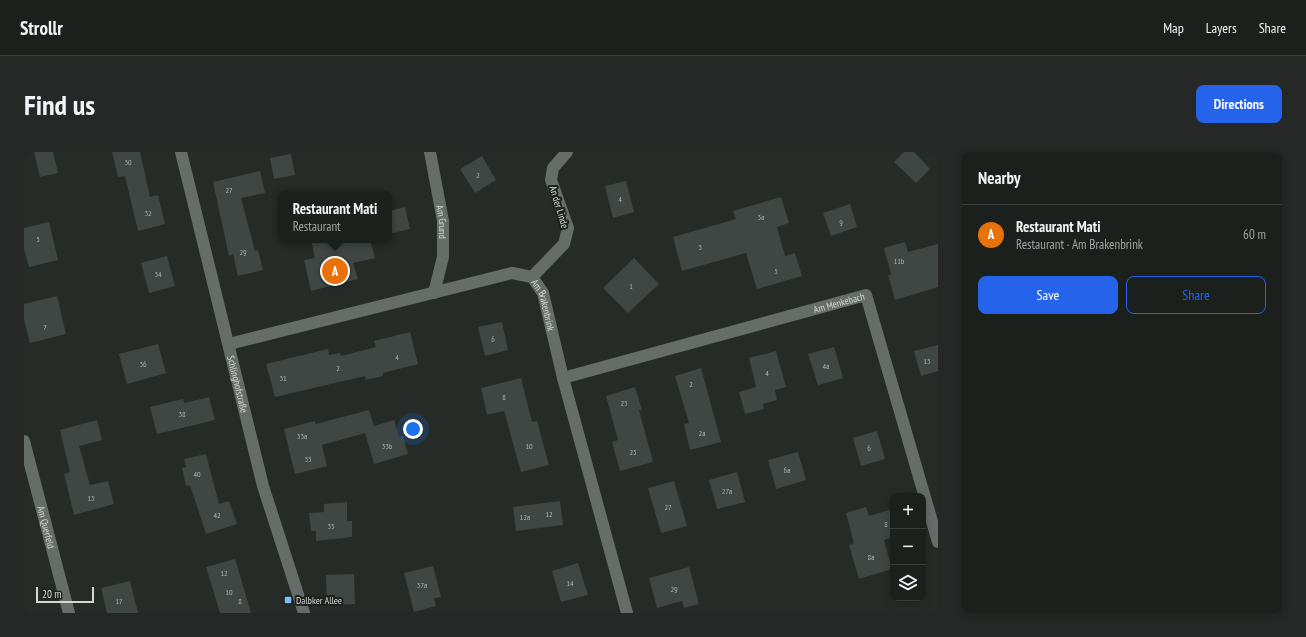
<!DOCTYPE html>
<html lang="en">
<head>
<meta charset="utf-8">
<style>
  body { margin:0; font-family:"PT Sans Narrow",sans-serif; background:#252826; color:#f1f3f6 }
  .controls { position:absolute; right:12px; bottom:12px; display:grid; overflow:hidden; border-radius:8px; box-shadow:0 2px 10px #0003 }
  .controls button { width:36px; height:36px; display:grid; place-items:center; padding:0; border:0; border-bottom:1px solid #3a3e3b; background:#1c201d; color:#f1f3f6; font:20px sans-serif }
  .scale { position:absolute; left:12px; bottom:10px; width:58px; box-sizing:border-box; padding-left:4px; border:2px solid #d4d8d5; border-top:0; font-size:11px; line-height:14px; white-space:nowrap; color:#d4d8d5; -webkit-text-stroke:3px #1d221e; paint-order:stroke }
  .you { position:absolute; left:389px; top:277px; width:14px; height:14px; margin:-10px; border:3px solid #fff; border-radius:50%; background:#1a73e8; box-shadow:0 0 0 6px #1a73e833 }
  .badge { display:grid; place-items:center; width:26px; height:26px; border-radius:50%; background:#2563eb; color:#fff; font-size:13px; font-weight:700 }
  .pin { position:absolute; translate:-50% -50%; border:2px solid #fff; box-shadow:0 1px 4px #0006 }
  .popup { position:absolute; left:254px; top:39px; width:114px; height:52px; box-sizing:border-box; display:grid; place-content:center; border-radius:8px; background:#1c201d; filter:drop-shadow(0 1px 3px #0005); font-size:13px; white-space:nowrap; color:#a0a3a4 }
  .popup b { font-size:15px; color:#f1f3f6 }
  .popup::after { content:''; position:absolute; left:50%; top:100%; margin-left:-8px; border:8px solid transparent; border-top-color:#1c201d }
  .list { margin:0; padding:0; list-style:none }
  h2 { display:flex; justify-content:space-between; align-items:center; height:52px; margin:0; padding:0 16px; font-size:17px }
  h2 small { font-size:13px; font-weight:400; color:#a0a3a4 }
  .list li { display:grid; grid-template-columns:26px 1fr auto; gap:12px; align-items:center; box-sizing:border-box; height:60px; padding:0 16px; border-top:1px solid #3a3e3b }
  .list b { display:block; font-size:15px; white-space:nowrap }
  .list p { margin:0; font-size:13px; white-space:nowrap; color:#a0a3a4 }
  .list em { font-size:13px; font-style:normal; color:#a0a3a4 }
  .actions { display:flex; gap:8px; padding:12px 16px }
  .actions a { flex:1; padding:9px 0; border:1px solid #2563eb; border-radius:8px; text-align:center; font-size:14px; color:#2563eb }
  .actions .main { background:#2563eb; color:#fff }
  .icon { flex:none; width:22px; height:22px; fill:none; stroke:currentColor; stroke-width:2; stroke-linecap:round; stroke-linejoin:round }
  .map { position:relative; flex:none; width:914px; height:461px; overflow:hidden; border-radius:8px }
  header { display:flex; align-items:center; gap:24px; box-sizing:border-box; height:56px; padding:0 20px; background:#1c201d; border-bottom:1px solid #3a3e3b }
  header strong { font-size:19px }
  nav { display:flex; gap:22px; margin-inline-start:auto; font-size:14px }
  .intro { display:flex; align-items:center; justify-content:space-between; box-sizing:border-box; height:96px; padding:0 24px }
  h1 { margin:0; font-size:28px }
  .button { padding:10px 18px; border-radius:8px; background:#2563eb; color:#fff; font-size:14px; font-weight:700 }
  main { display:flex; gap:24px; padding:0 24px }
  aside { flex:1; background:#1c201d; border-radius:8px; box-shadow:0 2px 10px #0003 }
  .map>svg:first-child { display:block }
</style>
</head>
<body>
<header>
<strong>Strollr</strong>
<nav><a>Map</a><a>Layers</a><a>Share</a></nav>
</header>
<div class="intro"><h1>Find us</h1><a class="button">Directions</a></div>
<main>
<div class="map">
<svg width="914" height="461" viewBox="0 0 914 461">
  <rect width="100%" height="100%" fill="#262b27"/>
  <path fill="#3f4643" d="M 10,0 L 29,0 L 34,21 L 16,25 Z
    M 88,0 L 116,0 L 126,45 L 134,43 L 141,72 L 114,79 L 101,24 L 94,25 Z
    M 880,0 L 890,0 L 906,17 L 892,31 L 870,10 Z
    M 267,2 L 271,23 L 250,27 L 246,6 Z
    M 458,4 L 472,28 L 451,41 L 436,17 Z
    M 236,19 L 241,41 L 217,46 L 231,99 L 234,98 L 239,118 L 214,124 L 209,102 L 205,104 L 189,30 Z
    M 602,29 L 610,60 L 589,66 L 581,34 Z
    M 757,45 L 765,71 L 753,75 L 761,104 L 771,101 L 778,124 L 733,137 L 722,101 L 658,119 L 649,85 L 712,67 L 709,59 Z
    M 826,52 L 833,75 L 807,84 L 799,61 Z
    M 381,55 L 386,77 L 365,82 L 365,59 Z
    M 25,70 L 34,108 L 5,115 L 0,97 L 0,76 Z
    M 287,88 L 346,88 L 351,106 L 329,111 L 334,127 L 287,139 L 280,108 L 291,106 Z
    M 881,90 L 884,100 L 914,92 L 914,135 L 871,148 L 864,123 L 867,122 L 860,96 Z
    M 143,104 L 151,134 L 125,141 L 117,111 Z
    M 610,106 L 635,132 L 604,161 L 579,136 Z
    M 33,144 L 42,182 L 6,191 L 0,167 L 0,152 Z
    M 478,170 L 484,198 L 461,204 L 454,175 Z
    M 386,180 L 394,212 L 359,221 L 359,224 L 342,228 L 341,224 L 251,245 L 242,212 L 304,197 L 305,203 L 316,201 L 317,204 L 352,195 L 350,189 Z
    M 134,192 L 142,221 L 103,232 L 95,202 Z
    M 914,193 L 914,219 L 897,224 L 890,199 Z
    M 810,195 L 819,226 L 794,233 L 784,202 Z
    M 752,199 L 762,235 L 751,238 L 753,248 L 739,252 L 740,257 L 721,262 L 715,240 L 732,235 L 725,206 Z
    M 677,216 L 697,290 L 666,298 L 660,272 L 665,271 L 651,224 Z
    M 497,226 L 508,270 L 513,269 L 525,313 L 497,320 L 480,259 L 463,263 L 457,236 Z
    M 611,235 L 618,258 L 615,258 L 629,310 L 596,319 L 588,290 L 594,288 L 582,244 Z
    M 185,245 L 191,268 L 133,282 L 126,255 L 159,247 L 160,251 Z
    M 345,258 L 350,274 L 370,268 L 375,285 L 379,284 L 384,302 L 350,312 L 341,281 L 298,293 L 303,314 L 271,322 L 260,277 L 291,269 L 292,272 Z
    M 73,268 L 78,288 L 55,294 L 66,333 L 84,329 L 90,352 L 50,363 L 40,322 L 46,320 L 36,278 Z
    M 853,279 L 861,307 L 837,314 L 829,286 Z
    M 774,300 L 782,328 L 752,337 L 744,308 Z
    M 182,302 L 195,352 L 205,349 L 213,372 L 182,382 L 166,333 L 162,334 L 158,316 L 162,315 L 160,307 Z
    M 713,320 L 721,350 L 693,357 L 685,328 Z
    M 650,329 L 663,374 L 637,381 L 624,336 Z
    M 536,349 L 539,373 L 492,379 L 489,355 Z
    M 323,350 L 323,369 L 328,369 L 328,385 L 292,389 L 292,379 L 287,379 L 285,361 L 300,360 L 300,352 Z
    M 842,355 L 845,364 L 869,357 L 869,385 L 860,388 L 868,417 L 835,427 L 825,393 L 830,391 L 822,361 Z
    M 211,407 L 217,427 L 227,461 L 196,461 L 182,415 Z
    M 554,411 L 564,443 L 537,450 L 528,419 Z
    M 409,414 L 417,445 L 410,446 L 412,454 L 390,460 L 380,421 Z
    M 665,415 L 675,452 L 660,456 L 658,449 L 633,456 L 625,426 Z
    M 330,422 L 331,452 L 303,453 L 302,423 Z
    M 106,429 L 114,461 L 83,461 L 77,436 Z"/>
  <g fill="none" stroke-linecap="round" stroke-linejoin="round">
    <g stroke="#666c67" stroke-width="12">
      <path id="s1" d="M 157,0 L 239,334 L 280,461"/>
      <path id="s2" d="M 406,0 L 419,69 L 419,105 L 410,141"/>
      <path d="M 508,125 L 540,92 L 544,76 L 527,28 L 529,16 L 543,0"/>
      <path id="s3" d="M 205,192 L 488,121 L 508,125 L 519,141 L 539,226 L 603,461"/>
      <path id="s4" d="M 539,226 L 842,143 L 914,390"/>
      <path id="s5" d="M 0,289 L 45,461"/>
    </g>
  </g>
  <rect fill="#80bdfa" stroke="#1d221e" stroke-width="1.5" x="260" y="444" width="8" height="8" rx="2"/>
  <g text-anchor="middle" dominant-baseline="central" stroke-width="4" stroke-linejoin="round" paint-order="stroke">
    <g font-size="8" fill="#afb4b0">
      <text x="104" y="10">30</text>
      <text x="454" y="23">2</text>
      <text x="205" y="38">27</text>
      <text x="596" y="47">4</text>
      <text x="124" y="61">32</text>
      <text x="737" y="65">3a</text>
      <text x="817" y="70">9</text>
      <text x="14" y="87">5</text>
      <text x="676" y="95">3</text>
      <text x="219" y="100">29</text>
      <text x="875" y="109">11b</text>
      <text x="752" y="119">5</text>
      <text x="134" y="122">34</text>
      <text x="607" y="134">1</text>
      <text x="21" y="175">7</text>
      <text x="469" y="187">6</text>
      <text x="373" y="205">4</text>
      <text x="903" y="209">13</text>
      <text x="119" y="212">36</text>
      <text x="802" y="214">4a</text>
      <text x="314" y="216">2</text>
      <text x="743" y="221">4</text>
      <text x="259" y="226">31</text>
      <text x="667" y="232">2</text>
      <text x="480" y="245">8</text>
      <text x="600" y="251">23</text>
      <text x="158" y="262">38</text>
      <text x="678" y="281">2a</text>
      <text x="278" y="284">33a</text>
      <text x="363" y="294">33b</text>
      <text x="505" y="294">10</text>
      <text x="845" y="296">6</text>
      <text x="609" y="300">25</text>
      <text x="284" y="307">33</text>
      <text x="763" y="318">6a</text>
      <text x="173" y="322">40</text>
      <text x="703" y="339">27a</text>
      <text x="67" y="346">13</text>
      <text x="644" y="355">27</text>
      <text x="525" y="362">12</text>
      <text x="193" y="363">42</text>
      <text x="501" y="365">12a</text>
      <text x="862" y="372">8</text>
      <text x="307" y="374">35</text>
      <text x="847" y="405">8a</text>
      <text x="200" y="421">12</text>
      <text x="546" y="431">14</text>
      <text x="398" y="433">37a</text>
      <text x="650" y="437">29</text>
      <text x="205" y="440">10</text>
      <text x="95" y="449">17</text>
      <text x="216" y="449">8</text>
    </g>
    <g font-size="10" fill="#d4d8d5" stroke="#1d221e">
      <text transform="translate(535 55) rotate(73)">An der Linde</text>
      <text stroke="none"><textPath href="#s2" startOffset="71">Am Grund</textPath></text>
      <text stroke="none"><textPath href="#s4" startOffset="286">Am Menkebach</textPath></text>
      <text stroke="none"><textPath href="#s3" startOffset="343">Am Brakenbrink</textPath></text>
      <text stroke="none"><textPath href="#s1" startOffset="239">Schlinghofstraße</textPath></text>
      <text stroke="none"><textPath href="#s5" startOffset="89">Am Querfeld</textPath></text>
    </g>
    <g font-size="10" fill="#d4d8d5" stroke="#1d221e" text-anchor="start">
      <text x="272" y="448">Dalbker Allee</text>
    </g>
  </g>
</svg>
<div class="controls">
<button>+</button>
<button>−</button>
<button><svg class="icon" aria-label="layers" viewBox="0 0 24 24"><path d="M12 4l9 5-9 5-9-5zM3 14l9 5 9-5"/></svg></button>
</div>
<div class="scale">20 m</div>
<div class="you"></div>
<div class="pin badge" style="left:311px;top:119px;background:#e8710a">A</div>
<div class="popup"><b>Restaurant Mati</b>Restaurant</div>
</div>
<aside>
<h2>Nearby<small></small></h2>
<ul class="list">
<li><span class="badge" style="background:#e8710a">A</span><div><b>Restaurant Mati</b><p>Restaurant · Am Brakenbrink</p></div><em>60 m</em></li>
</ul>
<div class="actions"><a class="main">Save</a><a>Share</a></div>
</aside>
</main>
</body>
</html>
